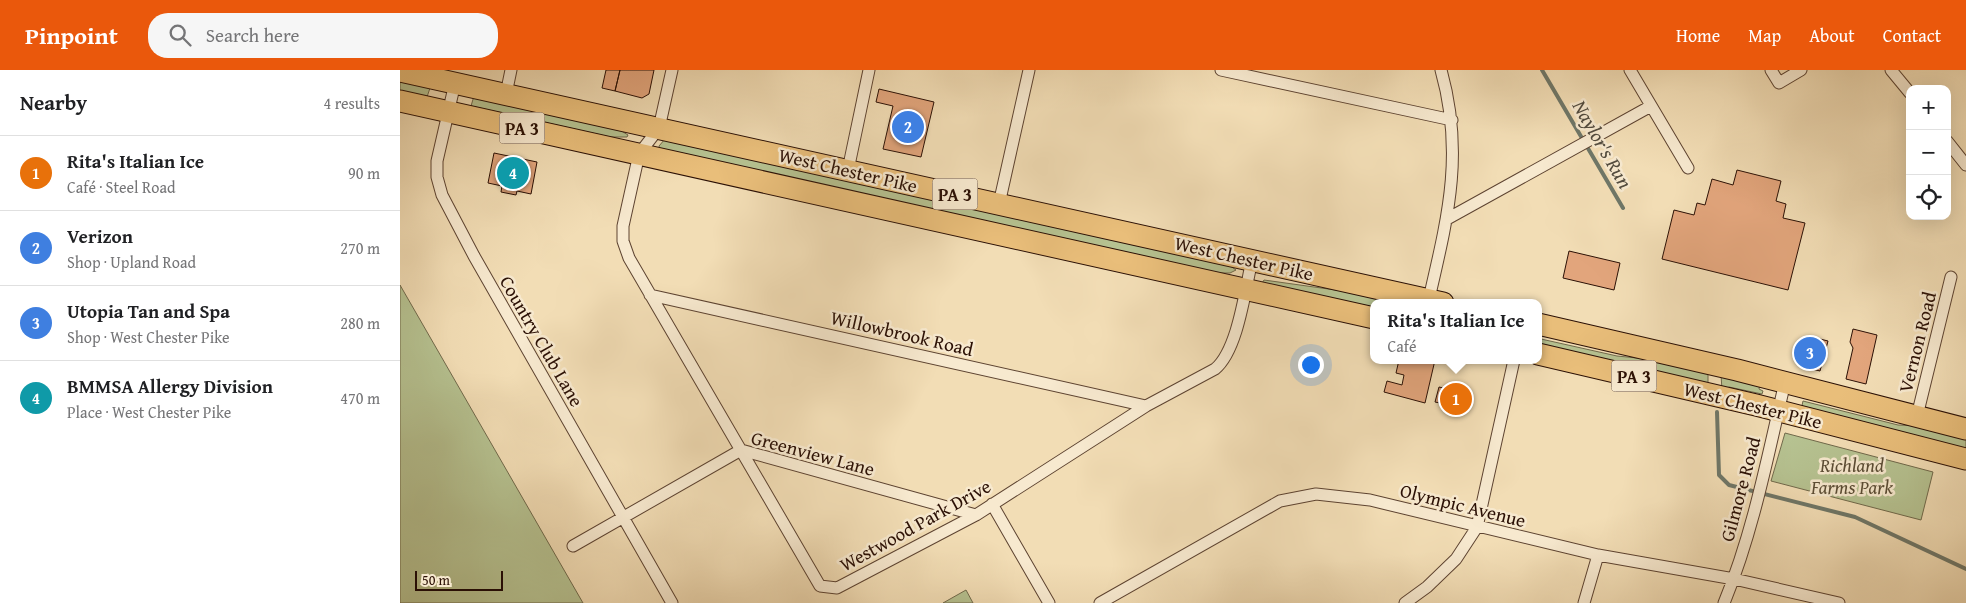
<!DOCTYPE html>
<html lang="en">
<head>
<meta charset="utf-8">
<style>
  body { margin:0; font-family:"Gentium Book Plus",serif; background:#f6f6f6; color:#202124 }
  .controls { position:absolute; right:15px; top:15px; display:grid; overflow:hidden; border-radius:10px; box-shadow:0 5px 20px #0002 }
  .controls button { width:45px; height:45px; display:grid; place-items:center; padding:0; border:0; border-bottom:1px solid #e0e0e0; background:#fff; color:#202124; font:25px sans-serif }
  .scale { position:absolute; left:15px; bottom:12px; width:88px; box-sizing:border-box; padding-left:5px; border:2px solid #2b1005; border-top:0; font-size:14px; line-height:18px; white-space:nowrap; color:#2b1005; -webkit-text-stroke:4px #f7e9cf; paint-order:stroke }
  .you { position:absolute; left:910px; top:294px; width:18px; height:18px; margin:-12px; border:4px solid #fff; border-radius:50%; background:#1a73e8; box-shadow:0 0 0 8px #1a73e833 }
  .badge { display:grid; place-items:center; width:32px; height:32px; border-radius:50%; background:#ea580c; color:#fff; font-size:16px; font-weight:700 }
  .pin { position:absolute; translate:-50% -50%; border:2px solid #fff; box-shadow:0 1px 5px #0006 }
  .popup { position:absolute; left:970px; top:229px; width:172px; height:65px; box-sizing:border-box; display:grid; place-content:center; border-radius:10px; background:#fff; filter:drop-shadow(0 1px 4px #0005); font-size:16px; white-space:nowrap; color:#757577 }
  .popup b { font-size:19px; color:#202124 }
  .popup::after { content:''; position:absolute; left:50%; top:100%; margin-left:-10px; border:10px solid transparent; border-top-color:#fff }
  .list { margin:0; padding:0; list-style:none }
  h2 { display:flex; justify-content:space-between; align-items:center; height:65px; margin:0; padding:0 20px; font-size:21px }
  h2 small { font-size:16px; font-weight:400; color:#757577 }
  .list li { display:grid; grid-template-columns:32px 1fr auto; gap:15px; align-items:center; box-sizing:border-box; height:75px; padding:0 20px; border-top:1px solid #e0e0e0 }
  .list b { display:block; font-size:19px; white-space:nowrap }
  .list p { margin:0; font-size:16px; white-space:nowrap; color:#757577 }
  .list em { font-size:16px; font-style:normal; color:#757577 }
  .icon { flex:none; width:28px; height:28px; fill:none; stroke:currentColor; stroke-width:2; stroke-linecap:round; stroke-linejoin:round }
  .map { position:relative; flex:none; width:1566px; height:533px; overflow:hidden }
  header { display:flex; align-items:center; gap:30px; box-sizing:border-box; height:70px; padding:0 25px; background:#ea580c; color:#fff }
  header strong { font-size:24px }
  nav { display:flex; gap:28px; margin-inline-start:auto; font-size:18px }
  .search { width:350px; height:45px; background:#f6f6f6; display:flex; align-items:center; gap:12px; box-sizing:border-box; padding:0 18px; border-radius:20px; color:#757577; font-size:19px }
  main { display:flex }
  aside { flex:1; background:#fff }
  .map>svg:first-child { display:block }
</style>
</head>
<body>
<header>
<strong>Pinpoint</strong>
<div class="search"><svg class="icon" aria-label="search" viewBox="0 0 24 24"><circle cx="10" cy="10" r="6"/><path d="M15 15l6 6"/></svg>Search here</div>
<nav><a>Home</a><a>Map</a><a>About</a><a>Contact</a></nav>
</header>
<main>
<aside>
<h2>Nearby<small>4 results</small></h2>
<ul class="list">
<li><span class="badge" style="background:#e8710a">1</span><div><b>Rita's Italian Ice</b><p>Café · Steel Road</p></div><em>90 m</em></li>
<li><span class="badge" style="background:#3f7fe0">2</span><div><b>Verizon</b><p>Shop · Upland Road</p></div><em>270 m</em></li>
<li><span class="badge" style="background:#3f7fe0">3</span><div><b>Utopia Tan and Spa</b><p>Shop · West Chester Pike</p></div><em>280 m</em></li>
<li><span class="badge" style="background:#0f9aa8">4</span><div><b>BMMSA Allergy Division</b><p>Place · West Chester Pike</p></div><em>470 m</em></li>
</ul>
</aside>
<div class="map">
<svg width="1566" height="533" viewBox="0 0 1566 533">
  <rect width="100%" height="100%" fill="#f2ddb5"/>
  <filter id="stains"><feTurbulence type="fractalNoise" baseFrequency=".004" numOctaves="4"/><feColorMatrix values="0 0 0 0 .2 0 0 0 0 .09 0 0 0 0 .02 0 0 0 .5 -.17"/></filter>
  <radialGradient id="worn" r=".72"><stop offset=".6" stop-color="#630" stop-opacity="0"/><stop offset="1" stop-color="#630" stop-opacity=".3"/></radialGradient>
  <path fill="#b6c291" stroke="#70694b" d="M 0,8 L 30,18 L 26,30 L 0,24 Z
    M 74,26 L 215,57 L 228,65 L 227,67 L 210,67 L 71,36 Z
    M 265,69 L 829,195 L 836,200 L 830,203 L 819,203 L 757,191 L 260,81 L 259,76 Z
    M 864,210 L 957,223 L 1002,233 L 974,233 L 973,237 L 862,213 Z
    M 0,215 L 183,533 L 0,533 Z
    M 1141,269 L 1217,286 L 1257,290 L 1308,301 L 1308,318 L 1139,274 Z
    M 1321,304 L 1360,313 L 1359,319 L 1363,321 L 1362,324 L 1329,317 L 1322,321 Z
    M 1403,331 L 1498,355 L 1523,356 L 1566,367 L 1566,384 L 1401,340 Z
    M 1385,363 L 1533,402 L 1521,450 L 1371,411 Z
    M 566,520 L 573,533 L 543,533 Z"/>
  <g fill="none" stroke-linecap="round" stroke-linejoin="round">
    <path stroke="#6f7768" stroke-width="4" d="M 1142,0 L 1223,138
      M 1317,342 L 1319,405 L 1329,415 L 1455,447 L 1566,499"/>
  </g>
  <path fill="#e2a57c" stroke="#2b1005" d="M 206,0 L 220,0 L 215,21 L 202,18 Z
    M 220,0 L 254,0 L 249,24 L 242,28 L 215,21 Z
    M 479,19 L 534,32 L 521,87 L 483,79 L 493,36 L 476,32 Z
    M 94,83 L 137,92 L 131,124 L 117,121 L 116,125 L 101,122 L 102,116 L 88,113 Z
    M 1337,100 L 1381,111 L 1376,131 L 1386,134 L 1383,148 L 1405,153 L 1388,220 L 1262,189 L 1274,140 L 1294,145 L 1297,133 L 1305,135 L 1312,109 L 1333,115 Z
    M 1169,181 L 1220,193 L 1214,220 L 1163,208 Z
    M 1453,259 L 1477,265 L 1466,314 L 1446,309 L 1453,278 L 1450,272 Z
    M 1409,266 L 1420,269 L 1412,299 L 1401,296 Z
    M 1420,269 L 1428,271 L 1420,301 L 1412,299 Z
    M 999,290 L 1035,290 L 1025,333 L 984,322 L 987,311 L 1002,315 L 1004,305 L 996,303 Z
    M 1039,317 L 1052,320 L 1049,335 L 1035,332 Z
    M 1052,320 L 1064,323 L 1060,338 L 1049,335 Z"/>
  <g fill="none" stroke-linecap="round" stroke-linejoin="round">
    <defs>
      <path id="street" d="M 272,0 L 259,58 L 239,84 L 223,156 L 223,171 L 229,188 L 420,516 L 437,518 L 576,445 L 746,336 L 815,299 C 838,280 845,220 852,190
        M 821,0 L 1052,50
        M 1230,0 L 1288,98
        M 1371,0 L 1379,13 L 1401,0
        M 1491,0 L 1510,23
        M 55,13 L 37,91 L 37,107 L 42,125 L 74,186 L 272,533
        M 106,24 L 111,0
        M 1547,71 L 1566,95
        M 448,100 L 469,0
        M 599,134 L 629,0
        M 1047,149 L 1251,36
        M 250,225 L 746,336
        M 1028,233 C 1047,150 1065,85 1041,0
        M 1517,346 L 1551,207
        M 592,434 L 649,533
        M 173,476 L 341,380 L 576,445
        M 700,533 L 880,431 L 916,424 L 970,430 L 1198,485 L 1334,509 L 1439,533
        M 1005,533 L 1027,517 L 1056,489 L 1077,457 L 1114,290
        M 1184,533 L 1198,485
        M 1324,533 C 1353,463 1368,385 1385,312"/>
      <path id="highway" d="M 0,1 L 1043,233
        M 0,31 L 974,248
        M 1138,254 L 1337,300 L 1566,359
        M 1138,284 L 1356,335 L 1566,389"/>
    </defs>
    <use href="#street" stroke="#5d4331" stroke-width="13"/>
    <use href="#highway" stroke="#2b1005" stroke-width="23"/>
    <use href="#street" stroke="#f7e9cf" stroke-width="11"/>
    <use href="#highway" stroke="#e9be7a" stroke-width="21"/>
  </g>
  <g text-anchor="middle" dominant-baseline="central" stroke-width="5" stroke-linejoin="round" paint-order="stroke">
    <g fill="#f7e9cf" stroke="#685142" stroke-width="1">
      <rect x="99.5" y="42.5" width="45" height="31" rx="4"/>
      <rect x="532.5" y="108.5" width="45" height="31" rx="4"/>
      <rect x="1211.5" y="290.5" width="45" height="31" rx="4"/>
    </g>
    <g font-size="18" font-weight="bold" fill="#2b1005">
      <text x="122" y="58">PA 3</text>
      <text x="555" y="124">PA 3</text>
      <text x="1234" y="306">PA 3</text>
    </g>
    <g font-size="19" fill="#2b1005" stroke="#f7e9cf">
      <text transform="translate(448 100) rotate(13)">West Chester Pike</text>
      <text transform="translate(844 188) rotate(13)">West Chester Pike</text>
      <text transform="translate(502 263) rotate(13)">Willowbrook Road</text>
      <text transform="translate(142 271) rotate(60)">Country Club Lane</text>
      <text transform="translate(1517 272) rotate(-76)">Vernon Road</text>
      <text transform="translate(1353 335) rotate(14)">West Chester Pike</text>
      <text transform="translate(413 383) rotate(15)">Greenview Lane</text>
      <text transform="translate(1340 419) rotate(-75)">Gilmore Road</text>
      <text transform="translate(1063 435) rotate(14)">Olympic Avenue</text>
      <text transform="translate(515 455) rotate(-29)">Westwood Park Drive</text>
    </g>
    <g font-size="19" font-style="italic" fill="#5c4e36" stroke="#f7e9cf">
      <text x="1452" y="395">Richland<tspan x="1452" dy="22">Farms Park</tspan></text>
    </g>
    <g font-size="20" font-style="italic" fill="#534c3f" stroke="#f7e9cf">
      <text transform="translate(1203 74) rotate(60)">Naylor's Run</text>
    </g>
  </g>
  <rect width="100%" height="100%" filter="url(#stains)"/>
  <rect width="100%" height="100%" fill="url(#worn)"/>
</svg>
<div class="controls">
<button>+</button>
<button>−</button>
<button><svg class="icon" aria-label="locate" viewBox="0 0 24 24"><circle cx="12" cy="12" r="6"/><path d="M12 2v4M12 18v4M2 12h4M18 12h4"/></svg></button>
</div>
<div class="scale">50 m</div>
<div class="you"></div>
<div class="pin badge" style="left:1056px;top:329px;background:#e8710a">1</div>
<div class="popup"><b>Rita's Italian Ice</b>Café</div>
<div class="pin badge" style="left:508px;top:57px;background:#3f7fe0">2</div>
<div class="pin badge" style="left:1410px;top:283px;background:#3f7fe0">3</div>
<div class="pin badge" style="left:113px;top:103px;background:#0f9aa8">4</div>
</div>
</main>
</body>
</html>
